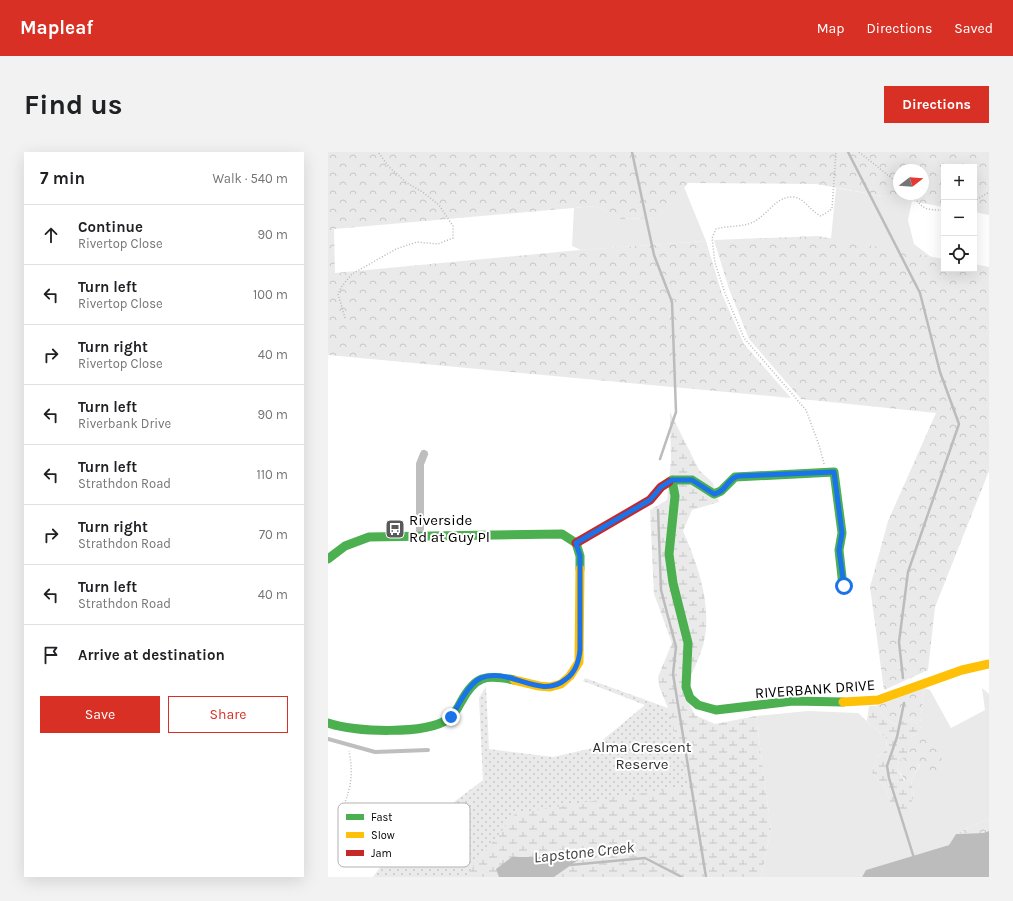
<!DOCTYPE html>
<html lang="en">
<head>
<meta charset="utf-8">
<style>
  body { margin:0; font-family:Karla,sans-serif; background:#f2f2f2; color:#202124 }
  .controls { position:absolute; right:12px; top:12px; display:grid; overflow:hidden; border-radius:0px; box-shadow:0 4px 16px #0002 }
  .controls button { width:36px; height:36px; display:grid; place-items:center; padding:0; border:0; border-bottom:1px solid #e0e0e0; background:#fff; color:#202124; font:20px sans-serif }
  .compass { position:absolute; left:565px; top:12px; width:36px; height:36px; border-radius:50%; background:#fff; box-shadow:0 4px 16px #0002; rotate:73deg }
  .stop { position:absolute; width:12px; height:12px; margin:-9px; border:3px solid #1a73e8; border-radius:50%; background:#fff }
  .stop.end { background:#1a73e8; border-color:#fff; box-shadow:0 1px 4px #0008 }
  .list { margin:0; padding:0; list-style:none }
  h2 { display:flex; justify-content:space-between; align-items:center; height:52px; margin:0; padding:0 16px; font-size:17px }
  h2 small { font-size:13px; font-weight:400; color:#757577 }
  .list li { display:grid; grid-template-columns:26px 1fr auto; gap:12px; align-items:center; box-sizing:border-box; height:60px; padding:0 16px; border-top:1px solid #e0e0e0 }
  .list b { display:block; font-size:15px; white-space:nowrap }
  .list p { margin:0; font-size:13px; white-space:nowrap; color:#757577 }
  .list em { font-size:13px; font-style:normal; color:#757577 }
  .actions { display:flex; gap:8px; padding:12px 16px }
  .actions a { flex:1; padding:9px 0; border:1px solid #d93025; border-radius:0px; text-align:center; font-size:14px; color:#d93025 }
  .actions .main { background:#d93025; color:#fff }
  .icon { flex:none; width:22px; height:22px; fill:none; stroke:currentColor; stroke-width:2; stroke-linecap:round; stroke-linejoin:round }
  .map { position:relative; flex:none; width:661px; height:725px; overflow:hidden; border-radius:0px }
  header { display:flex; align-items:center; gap:24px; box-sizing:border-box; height:56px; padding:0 20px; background:#d93025; color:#fff }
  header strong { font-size:19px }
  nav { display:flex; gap:22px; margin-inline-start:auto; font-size:14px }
  .intro { display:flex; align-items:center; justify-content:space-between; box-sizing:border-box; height:96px; padding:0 24px }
  h1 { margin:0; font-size:28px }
  .button { padding:10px 18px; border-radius:0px; background:#d93025; color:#fff; font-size:14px; font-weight:700 }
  main { display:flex; gap:24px; padding:0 24px }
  aside { flex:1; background:#fff; border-radius:0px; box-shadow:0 4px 16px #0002 }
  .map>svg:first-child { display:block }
</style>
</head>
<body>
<header>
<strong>Mapleaf</strong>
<nav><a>Map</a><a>Directions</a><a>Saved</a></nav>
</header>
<div class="intro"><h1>Find us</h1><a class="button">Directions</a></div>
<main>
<aside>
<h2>7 min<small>Walk · 540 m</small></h2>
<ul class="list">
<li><svg class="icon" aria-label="ahead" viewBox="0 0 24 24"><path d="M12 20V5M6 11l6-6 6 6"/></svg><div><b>Continue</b><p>Rivertop Close</p></div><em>90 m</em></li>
<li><svg class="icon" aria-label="left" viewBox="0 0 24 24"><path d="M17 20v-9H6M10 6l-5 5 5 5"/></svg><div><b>Turn left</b><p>Rivertop Close</p></div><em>100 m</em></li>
<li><svg class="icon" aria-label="right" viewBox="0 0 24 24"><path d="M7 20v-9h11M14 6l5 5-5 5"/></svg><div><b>Turn right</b><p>Rivertop Close</p></div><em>40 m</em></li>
<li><svg class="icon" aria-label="left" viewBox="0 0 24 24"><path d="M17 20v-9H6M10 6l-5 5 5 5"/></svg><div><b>Turn left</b><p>Riverbank Drive</p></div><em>90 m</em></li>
<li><svg class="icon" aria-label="left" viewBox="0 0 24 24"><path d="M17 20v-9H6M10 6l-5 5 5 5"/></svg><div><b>Turn left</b><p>Strathdon Road</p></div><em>110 m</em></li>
<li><svg class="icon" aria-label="right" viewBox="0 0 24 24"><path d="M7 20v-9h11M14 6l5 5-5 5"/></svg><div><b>Turn right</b><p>Strathdon Road</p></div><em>70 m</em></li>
<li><svg class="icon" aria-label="left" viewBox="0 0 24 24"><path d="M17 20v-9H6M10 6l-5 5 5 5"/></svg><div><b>Turn left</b><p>Strathdon Road</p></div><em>40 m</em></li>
<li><svg class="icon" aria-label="arrive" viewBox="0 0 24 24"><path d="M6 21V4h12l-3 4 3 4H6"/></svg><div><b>Arrive at destination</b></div></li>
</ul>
<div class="actions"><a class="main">Save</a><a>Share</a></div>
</aside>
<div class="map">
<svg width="661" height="725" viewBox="0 0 661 725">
  <defs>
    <pattern id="forest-crowns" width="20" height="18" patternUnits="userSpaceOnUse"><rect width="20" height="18" fill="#eaeaea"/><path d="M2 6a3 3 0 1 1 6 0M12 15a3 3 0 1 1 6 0" fill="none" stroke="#c7c7c7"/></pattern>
    <pattern id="wetland-marsh" width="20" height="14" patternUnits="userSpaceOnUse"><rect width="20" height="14" fill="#eaeaea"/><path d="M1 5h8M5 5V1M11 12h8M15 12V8" fill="none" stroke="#c7c7c7"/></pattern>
    <pattern id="park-dots" width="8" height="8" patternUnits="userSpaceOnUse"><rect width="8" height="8" fill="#eaeaea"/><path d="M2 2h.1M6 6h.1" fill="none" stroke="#c7c7c7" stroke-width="1.8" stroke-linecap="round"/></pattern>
  </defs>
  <rect width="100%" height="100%" fill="#fff"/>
  <path fill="#eaeaea" d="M 356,35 L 378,89 L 253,98 L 244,94 L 246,56 L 268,54 L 292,67 L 330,66 Z
    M 508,36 L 584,49 L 580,68 L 586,92 L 603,105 L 503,87 Z
    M 596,536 L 602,538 L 623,576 L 657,558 L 654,536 L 661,542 L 661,666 L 628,682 L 621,693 L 538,718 L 534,725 L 433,725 L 443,677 L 428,564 L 480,559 L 530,561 L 558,586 L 559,597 L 549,606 L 544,621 L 558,637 L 563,654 L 586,644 L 583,628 L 607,588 L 592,574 Z"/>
  <path fill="url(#forest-crowns)" fill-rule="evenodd" d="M 0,0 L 661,0 L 661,63 L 646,60 L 646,15 L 616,15 L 616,55 L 488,32 L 360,31 L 330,66 L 291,67 L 268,54 L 6,77 L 7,121 L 252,98 L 378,89 L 394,142 L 416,192 L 463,246 L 0,203 ZM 571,18 L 595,18 L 595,42 L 571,42 Z
    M 490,84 L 616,107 L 616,117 L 646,117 L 646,112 L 661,115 L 661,319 L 607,455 L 600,518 L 556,538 L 542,435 L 560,369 L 608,261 L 473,247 L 421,187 L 401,137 L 386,88 Z
    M 596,536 L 592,574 L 584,567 L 569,573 L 557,566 L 548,554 Z
    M 588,582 L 601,582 L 607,587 L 617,616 L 605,620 L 592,612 L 583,628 L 577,629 L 569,615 L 579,587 Z
    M 661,666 L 661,679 L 655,681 L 628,682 Z"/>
  <path fill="url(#wetland-marsh)" d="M 342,260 L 371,318 L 385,331 L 391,350 L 364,358 L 355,379 C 371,415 387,461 373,500 C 368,514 361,527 355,539 L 367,563 L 387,572 L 428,564 L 443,677 L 433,725 L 45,725 L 297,600 L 317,552 L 340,556 L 331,534 L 330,525 L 344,491 L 326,442 L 322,358 L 339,348 L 343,308 Z
    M 541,554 L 548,554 L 557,566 L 569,573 L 584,567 L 601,582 L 588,582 L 579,587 L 582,602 L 572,608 L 569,615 L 576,629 L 583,628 L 586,644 L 580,659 L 563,654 L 558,637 L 544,621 L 549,606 L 559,597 L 558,586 L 539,569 Z"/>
  <path fill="url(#park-dots)" d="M 257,526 L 340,556 L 361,634 L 188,661 L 137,725 L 45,725 L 69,693 L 23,658 L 26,656 L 72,691 L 155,628 L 151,546 L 158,534 L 161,597 L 225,605 L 265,596 L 317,553 L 255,529 Z"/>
  <path fill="#bcbcbc" d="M 661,679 L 661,725 L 534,725 L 538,718 L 621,693 L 628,682 L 655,681 Z
    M 236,698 L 253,706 L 226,725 L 171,725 L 168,717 L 184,705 L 214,705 Z"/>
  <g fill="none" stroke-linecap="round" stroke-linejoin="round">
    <path stroke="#bcbcbc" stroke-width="2.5" d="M 304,0 L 326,103 L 344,150 L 348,260 L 332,307
      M 520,0 L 592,141 L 612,220 L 631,272 L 580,420 L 571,490 L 575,526
      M 330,358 L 333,438 L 348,495 L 345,522 L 378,725
      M 576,551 L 569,585 L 559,614 L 561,626 L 586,706
      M 242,713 L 317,706 L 354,725"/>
    <path stroke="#b8b8b8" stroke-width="1.5" stroke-dasharray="1 2" stroke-linecap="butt" d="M 531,0 L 571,32
      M 583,42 C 596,57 595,58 616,58
      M 646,49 L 661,40
      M 17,166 L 10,142 L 14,134 L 24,122 L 68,97 L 89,90 L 110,92 L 125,86 L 125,74 L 111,53 L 96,41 L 79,31 L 61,15 L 50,0
      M 496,312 L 491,293 L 478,258 L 416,186 L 397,141 L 387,111 L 384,86 L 388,77 C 402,73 419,76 430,67 C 442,59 449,44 466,45 C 476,46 482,59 493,64 L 504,57 L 508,0
      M 15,655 C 24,634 25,620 21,599"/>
    <path stroke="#bebebe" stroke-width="4" d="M 0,587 L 47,600 L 100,598"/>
    <path stroke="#bebebe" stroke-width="8" d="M 92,384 L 92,312 L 96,302"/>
    <path stroke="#4caf50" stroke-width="9" d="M 344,328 L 364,328 L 386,342 L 393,339 L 407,325 L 506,320 L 514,381 L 511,398 L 515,434
      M 341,330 L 344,328 L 347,344 L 341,402 L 345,431 L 360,491 L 358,535 L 362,546 L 370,553 L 388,558 L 465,549 L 515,550
      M 0,407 L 17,394 L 41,385 L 234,382 L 248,391 L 252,404 L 252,417
      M 0,571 C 26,580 98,583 120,567 C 126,563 130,556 133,550 C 147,524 157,522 186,528"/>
    <path stroke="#ffc107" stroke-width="9" d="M 186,528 L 211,534 L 222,535 L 233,532 L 242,524 L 251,510 L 252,417
      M 515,550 L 550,548 L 634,518 L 661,512"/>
    <path stroke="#c62828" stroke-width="9" d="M 248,391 L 322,348 L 333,335 L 341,330"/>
  </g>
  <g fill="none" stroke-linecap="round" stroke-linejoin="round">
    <path stroke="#1a73e8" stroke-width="5" d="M 123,565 C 131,553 140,532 153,526 C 181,514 212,549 238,527 C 248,520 251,509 252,498 L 252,404 L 248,391 L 322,348 L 333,335 L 344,328 L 364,328 L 386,342 C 398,340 399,327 410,324 L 506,320 L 514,381 L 511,398 L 516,434"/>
  </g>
  <defs>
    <symbol id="bus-square" viewBox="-11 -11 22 22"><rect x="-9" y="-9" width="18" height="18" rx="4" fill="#595959" stroke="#fff"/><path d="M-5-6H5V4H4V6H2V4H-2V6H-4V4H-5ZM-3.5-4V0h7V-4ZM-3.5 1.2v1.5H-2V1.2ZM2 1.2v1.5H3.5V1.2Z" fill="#fff"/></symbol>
  </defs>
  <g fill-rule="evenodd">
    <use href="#bus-square" x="56" y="366" width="22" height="22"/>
  </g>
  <g text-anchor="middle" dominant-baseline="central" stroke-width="4" stroke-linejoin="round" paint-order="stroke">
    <g font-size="15" fill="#000" stroke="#fff" text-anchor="start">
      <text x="81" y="368">Riverside<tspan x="81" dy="17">Rd at Guy Pl</tspan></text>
    </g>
    <g font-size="15" fill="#000" stroke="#fff">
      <text transform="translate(487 537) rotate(-4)">RIVERBANK DRIVE</text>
    </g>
    <g font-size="15" fill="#2f2f2f" stroke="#fff">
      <text x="314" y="595">Alma Crescent<tspan x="314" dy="17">Reserve</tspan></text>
    </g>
    <g font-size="16" font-style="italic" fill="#404040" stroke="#fff">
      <text transform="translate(256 700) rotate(-6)">Lapstone Creek</text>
    </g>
  </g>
  <rect x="10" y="651" width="132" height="64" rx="6" fill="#fff" stroke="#b2b2b2" stroke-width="1"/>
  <rect x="18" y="662" width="18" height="6" fill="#4caf50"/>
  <rect x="18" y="680" width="18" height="6" fill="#ffc107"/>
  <rect x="18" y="698" width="18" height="6" fill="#c62828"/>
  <g font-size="11" fill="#000">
    <text x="43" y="669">Fast</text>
    <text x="43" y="687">Slow</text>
    <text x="43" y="705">Jam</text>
  </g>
</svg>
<div class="controls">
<button>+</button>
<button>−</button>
<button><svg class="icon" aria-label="locate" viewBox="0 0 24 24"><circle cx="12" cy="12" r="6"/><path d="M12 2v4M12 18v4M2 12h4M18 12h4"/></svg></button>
</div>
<svg class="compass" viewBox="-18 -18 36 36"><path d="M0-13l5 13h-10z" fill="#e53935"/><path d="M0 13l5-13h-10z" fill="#757577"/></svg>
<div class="stop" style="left:516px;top:434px"></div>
<div class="stop end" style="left:123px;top:565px"></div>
</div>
</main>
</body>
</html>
